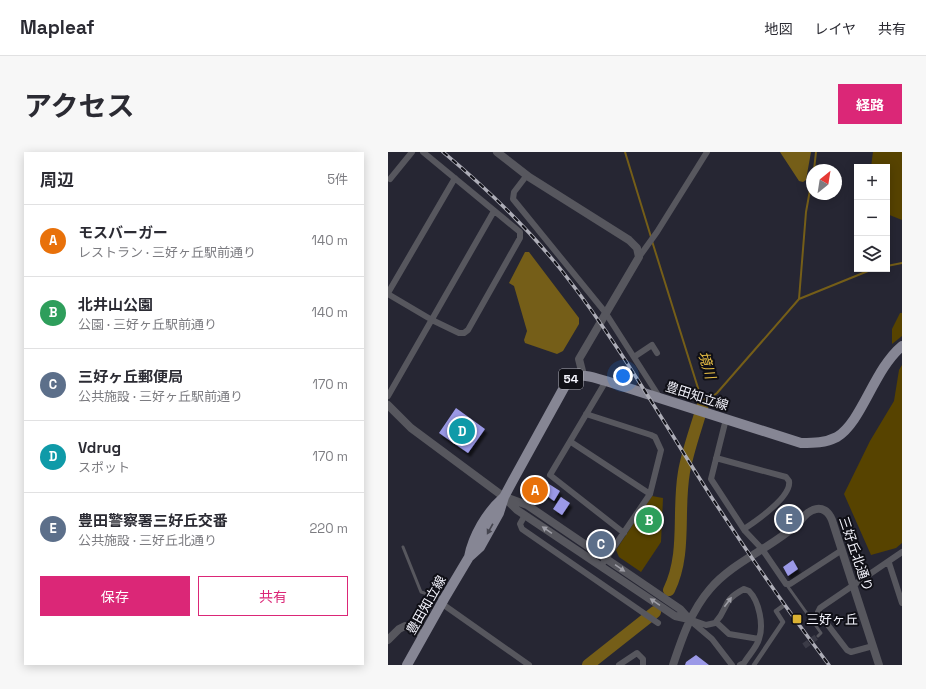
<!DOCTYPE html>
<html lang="ja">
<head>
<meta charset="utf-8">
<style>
  body { margin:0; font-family:"Space Grotesk","Noto Sans JP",sans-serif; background:#f7f7f7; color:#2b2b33 }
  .controls { position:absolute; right:12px; top:12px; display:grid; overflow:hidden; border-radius:0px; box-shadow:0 2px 10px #0003 }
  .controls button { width:36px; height:36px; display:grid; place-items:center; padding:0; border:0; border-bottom:1px solid #e1e1e2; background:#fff; color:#2b2b33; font:20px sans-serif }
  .compass { position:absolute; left:418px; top:12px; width:36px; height:36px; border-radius:50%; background:#fff; box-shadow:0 2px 10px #0003; rotate:30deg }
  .you { position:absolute; left:235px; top:224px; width:14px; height:14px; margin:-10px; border:3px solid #fff; border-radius:50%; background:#1a73e8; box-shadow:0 0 0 6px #1a73e833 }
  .badge { display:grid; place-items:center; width:26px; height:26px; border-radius:50%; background:#db2777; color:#fff; font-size:13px; font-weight:700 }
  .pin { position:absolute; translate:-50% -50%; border:2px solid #fff; box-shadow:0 1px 4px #0006 }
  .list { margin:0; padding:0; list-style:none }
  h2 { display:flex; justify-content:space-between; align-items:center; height:52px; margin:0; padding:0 16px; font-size:17px }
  h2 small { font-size:13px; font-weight:400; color:#7c7c81 }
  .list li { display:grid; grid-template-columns:26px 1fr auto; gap:12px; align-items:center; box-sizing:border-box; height:72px; padding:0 16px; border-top:1px solid #e1e1e2 }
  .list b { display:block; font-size:15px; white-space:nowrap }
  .list p { margin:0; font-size:13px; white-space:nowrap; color:#7c7c81 }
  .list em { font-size:13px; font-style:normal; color:#7c7c81 }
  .actions { display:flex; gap:8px; padding:12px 16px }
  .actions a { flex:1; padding:9px 0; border:1px solid #db2777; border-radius:0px; text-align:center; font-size:14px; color:#db2777 }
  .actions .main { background:#db2777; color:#fff }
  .icon { flex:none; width:22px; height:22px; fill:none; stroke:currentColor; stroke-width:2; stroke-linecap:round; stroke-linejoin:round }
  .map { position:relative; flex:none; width:514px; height:513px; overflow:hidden; border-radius:0px }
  header { display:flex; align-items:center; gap:24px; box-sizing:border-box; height:56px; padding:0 20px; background:#fff; border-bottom:1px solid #e1e1e2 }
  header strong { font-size:19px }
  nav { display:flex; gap:22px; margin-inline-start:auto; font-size:14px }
  .intro { display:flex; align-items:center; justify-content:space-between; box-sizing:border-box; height:96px; padding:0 24px }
  h1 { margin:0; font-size:28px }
  .button { padding:10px 18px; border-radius:0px; background:#db2777; color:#fff; font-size:14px; font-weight:700 }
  main { display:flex; gap:24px; padding:0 24px }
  aside { flex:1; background:#fff; border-radius:0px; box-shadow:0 2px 10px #0003 }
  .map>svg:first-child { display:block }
</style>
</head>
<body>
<header>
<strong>Mapleaf</strong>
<nav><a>地図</a><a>レイヤ</a><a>共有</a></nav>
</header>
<div class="intro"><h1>アクセス</h1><a class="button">経路</a></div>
<main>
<aside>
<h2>周辺<small>5件</small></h2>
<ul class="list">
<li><span class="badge" style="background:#e8710a">A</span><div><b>モスバーガー</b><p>レストラン · 三好ヶ丘駅前通り</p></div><em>140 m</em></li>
<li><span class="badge" style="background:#2e9e5b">B</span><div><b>北井山公園</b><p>公園 · 三好ヶ丘駅前通り</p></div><em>140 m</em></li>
<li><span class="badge" style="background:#5c6f8a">C</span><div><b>三好ヶ丘郵便局</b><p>公共施設 · 三好ヶ丘駅前通り</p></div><em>170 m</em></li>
<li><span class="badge" style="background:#0f9aa8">D</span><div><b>Vdrug</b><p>スポット</p></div><em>170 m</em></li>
<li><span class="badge" style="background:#5c6f8a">E</span><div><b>豊田警察署三好丘交番</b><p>公共施設 · 三好丘北通り</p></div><em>220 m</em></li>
</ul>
<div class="actions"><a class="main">保存</a><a>共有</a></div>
</aside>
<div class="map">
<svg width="514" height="513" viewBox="0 0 514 513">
  <defs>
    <filter id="shadow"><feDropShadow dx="2.5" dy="4" stdDeviation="1" flood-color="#0009"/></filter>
  </defs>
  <rect width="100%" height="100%" fill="#262633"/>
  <path fill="#574300" d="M 485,0 L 514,0 L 514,68 L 499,62 L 499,15 L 483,15 Z
    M 512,161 L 514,161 L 514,184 L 504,192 L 504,177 Z
    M 514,213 L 514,391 L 508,396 L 483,403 L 456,342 L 482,289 L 506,249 L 511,218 Z
    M 264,344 L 275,346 L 273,390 L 253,420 L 231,405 L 228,398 Z"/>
  <path fill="#755e18" d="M 392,0 L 423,0 L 418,28 L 415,30 L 411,29 Z
    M 137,100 L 141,100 L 191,166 L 191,172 L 175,199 L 169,202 L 137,191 L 136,188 L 139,179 L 126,134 L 121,131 Z"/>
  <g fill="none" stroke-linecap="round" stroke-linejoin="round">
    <path stroke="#755e18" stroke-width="2" d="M 237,0 L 263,85
      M 426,18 L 428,0
      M 264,89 L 315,252 L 329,241 L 411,147 L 485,117
      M 499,114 L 514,111
      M 411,147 L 418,60 L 424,27"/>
    <path stroke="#755e18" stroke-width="12" d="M 281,438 C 299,401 289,360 296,320 C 300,297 309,274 315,252
      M 200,513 L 267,460"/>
  </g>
  <path fill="#9b99e7" filter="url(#shadow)" d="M 68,256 L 97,277 L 80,301 L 51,281 Z
    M 161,332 L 172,339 L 166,349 L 155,341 Z
    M 173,345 L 182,351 L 174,363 L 165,357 Z
    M 405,408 L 410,417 L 400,424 L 395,415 Z
    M 308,503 L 321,513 L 297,513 L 298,510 Z"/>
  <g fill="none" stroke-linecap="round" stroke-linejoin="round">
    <path stroke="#3b3b47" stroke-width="6" stroke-dasharray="6 3" stroke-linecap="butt" d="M 416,494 L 430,484"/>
    <path stroke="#57575e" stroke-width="3" d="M 15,395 L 33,440 L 54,446
      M 398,432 L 433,481 L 430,484"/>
    <path stroke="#57575e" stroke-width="4.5" d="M 366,513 L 395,470 L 388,459 L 395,454"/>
    <path stroke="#57575e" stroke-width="6" d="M 139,23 L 126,40 L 125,47 L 217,160 L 272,246
      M 2,27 L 24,0
      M 251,105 L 269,80 L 319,0
      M 0,141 L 67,26
      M 0,142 L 44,168 L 71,181 L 76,181 L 80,178 L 132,86 L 132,80 L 35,0
      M 246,205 L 264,193 L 269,201
      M 218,229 L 162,323 L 236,381
      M 0,244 L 106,59
      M 198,262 L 263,283 L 267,285 L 273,298 L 262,342 L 213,414
      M 338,267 L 323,327 L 357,379 L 374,397 L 398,432 L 402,432 L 454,398
      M 183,290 L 262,342
      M 328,306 L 398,325 L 401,329 C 404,345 368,369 356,377
      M 137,363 L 132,372 L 134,377 L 270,471
      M 501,411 L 514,451
      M 53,451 L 141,513
      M 301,467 L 318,473 L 327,471 C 342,455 332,450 356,437 L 361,439 C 371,449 376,473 371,487 C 369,495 360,504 356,511 L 352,513
      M 304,470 L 324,487 L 344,513
      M 328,470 L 341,482 L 371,487
      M 485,494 L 463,500 L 459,498 L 430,460 L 432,456 L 514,400
      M 231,513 L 249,501 L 255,507 L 255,513"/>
    <path stroke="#57575e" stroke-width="8" d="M 109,0 L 141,25 L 241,88 L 249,96 L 251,105 L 191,207 L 195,223
      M 0,253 L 23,276 L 116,345 L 129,358 L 287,464 L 301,467
      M 117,345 L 139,353 L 292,457 L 301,467
      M 0,488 L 11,477 L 17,474 L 36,483
      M 285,513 C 294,486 303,459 322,437 C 345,410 381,397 407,374 C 413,369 418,360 425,358 C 434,354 441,360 444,368 L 491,513"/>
    <path stroke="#868694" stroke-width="10" d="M 81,405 C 85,384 99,360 115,346
      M 19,513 L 56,447 L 81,405 L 92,395 L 111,361 L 116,345 L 124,330 L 178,232 C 192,218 202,225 218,229 L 413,291 C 426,291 437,291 449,285 C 474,270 486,217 514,194"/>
    <defs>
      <path id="rail" d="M 55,0 C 98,36 139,75 174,119 C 230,190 275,270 324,346 C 361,403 400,459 441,513"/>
    </defs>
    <use href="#rail" stroke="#adadb7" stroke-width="3.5"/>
    <use href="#rail" stroke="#0f0f16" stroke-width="2" stroke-dasharray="6" stroke-linecap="butt"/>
  </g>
  <defs><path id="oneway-solid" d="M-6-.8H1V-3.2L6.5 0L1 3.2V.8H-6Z"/></defs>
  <use fill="#45454f" href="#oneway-solid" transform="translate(102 377) rotate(119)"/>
  <g fill="#9e9ea6">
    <use href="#oneway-solid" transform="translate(159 378) rotate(-146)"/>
    <use href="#oneway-solid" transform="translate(232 416) rotate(34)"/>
    <use href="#oneway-solid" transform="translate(267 450) rotate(-146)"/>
    <use href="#oneway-solid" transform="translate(340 450) rotate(-53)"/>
  </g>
  <rect fill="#dbb233" stroke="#0f0f16" stroke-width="1.5" x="404" y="462" width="10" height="10" rx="2"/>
  <g text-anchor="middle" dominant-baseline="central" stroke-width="4" stroke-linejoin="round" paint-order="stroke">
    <rect fill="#0f0f16" stroke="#afafb8" stroke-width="1" x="171" y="217" width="24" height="20" rx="3"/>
    <g font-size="12" font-weight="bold" fill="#f4f4fd">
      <text x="183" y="227">54</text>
    </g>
    <g font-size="13" fill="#f4f4fd" stroke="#0f0f16">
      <text transform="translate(309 244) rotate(18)">豊田知立線</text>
      <text transform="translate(468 402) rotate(71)">三好丘北通り</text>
      <text transform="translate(38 453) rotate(-60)">豊田知立線</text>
    </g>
    <g font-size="13" fill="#f4f4fd" stroke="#0f0f16" text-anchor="start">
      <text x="418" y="467">三好ヶ丘</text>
    </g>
    <g font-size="14" font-style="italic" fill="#e7be45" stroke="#0f0f16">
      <text transform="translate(319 213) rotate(73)">境川</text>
    </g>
  </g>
</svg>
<div class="controls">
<button>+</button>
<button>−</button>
<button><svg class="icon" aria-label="layers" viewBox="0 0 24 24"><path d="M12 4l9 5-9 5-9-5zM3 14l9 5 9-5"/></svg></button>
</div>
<svg class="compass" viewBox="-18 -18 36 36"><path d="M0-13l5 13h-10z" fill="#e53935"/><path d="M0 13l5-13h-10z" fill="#7c7c81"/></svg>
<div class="you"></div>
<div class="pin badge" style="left:147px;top:338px;background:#e8710a">A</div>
<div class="pin badge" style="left:261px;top:368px;background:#2e9e5b">B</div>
<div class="pin badge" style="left:213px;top:392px;background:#5c6f8a">C</div>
<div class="pin badge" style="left:74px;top:279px;background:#0f9aa8">D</div>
<div class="pin badge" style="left:401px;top:367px;background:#5c6f8a">E</div>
</div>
</main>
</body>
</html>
